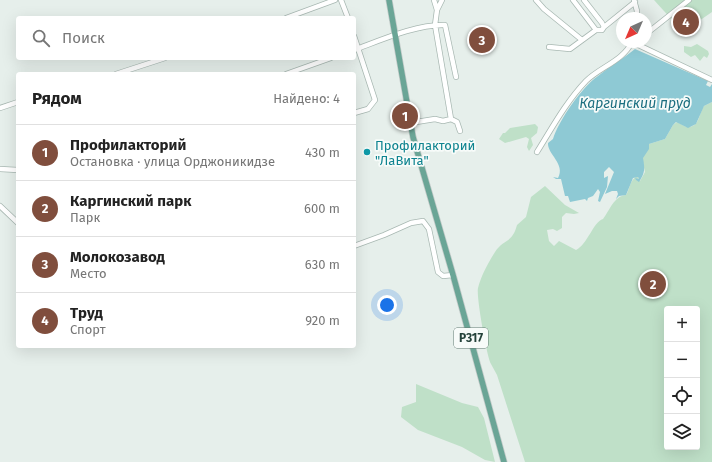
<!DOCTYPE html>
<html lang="ru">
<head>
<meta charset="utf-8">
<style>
  body { margin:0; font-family:"Fira Sans",sans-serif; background:#f6f6f6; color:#222 }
  .controls { position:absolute; right:12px; bottom:12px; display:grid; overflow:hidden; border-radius:4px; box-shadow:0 4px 16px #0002 }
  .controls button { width:36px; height:36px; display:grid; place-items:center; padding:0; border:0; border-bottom:1px solid #e0e0e0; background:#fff; color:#222; font:20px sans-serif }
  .compass { position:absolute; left:616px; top:12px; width:36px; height:36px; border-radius:50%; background:#fff; box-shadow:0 4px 16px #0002; rotate:224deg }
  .you { position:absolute; left:387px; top:305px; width:14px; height:14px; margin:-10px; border:3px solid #fff; border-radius:50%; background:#1a73e8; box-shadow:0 0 0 6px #1a73e833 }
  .badge { display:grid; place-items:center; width:26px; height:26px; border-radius:50%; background:#804e3d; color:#fff; font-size:13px; font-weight:700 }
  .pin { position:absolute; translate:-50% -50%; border:2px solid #fff; box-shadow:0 1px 4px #0006 }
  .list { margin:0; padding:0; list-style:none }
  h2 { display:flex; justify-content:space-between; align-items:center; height:52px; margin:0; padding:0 16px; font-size:17px }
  h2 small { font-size:13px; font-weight:400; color:#767676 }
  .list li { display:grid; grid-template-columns:26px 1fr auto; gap:12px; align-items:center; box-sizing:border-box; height:56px; padding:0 16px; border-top:1px solid #e0e0e0 }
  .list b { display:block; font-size:15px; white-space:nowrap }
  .list p { margin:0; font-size:13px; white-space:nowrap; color:#767676 }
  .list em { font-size:13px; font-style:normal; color:#767676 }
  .icon { flex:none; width:22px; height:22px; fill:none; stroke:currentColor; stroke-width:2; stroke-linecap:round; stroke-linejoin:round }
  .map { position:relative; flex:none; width:712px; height:462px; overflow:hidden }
  .search { position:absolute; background:#fff; box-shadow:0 4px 16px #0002; left:16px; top:16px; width:340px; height:44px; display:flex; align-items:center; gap:10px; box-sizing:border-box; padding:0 14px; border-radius:4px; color:#767676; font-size:15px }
  .panel { position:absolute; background:#fff; box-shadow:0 4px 16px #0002; left:16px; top:72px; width:340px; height:276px; border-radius:4px }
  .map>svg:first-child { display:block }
</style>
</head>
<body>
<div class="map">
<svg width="712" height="462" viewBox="0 0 712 462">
  <rect width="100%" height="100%" fill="#e6efeb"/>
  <path fill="#bfe0c8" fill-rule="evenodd" d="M 654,0 L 712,0 L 712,12 L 683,32 Z
    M 697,44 L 708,51 L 709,54 L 707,58 L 704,56 L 700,61 L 695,55 L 691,57 L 684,52 L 684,46 L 691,47 Z
    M 712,102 L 712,462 L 525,462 L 497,375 C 495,371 493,368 491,364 C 487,357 476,296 478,288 C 481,276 488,263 495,252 C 503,239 512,244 517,225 L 526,217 L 531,197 L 545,186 L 565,205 L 579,213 L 574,214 L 566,213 L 562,217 L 562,228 L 557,231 L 553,229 L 547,230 L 549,241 L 554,246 L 559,241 L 576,250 C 588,244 593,222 603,219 C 610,210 614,196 626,195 C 630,189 629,181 637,176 L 639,179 L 636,180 L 640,181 L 645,172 L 642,158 L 649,144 L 665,139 L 673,125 L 677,122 L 686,127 C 700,128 698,115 704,106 ZM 667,309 L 697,309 L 697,447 L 667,447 Z
    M 535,124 L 538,127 L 537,133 L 531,138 L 533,145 L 529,151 L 527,147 L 529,139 L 526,137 L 505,143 L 499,139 L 503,133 L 505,133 L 510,128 Z
    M 416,384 L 462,403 L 478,407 L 484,418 L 495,462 L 485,460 L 462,447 L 418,430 L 401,417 L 402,407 L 416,402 Z"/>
  <path fill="#8ec9d4" d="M 635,49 L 708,81 L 706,85 L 710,87 L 712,84 L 712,102 L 704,106 L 696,124 L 688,128 L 676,122 L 673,125 L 665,139 L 649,144 L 649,149 L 643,158 C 645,169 645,173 639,182 L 636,180 L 635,178 L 639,179 L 638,177 L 633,178 L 626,195 L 619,196 L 616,199 L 618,194 L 617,191 L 612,191 L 605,194 L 614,172 L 609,167 L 604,172 L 604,178 L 608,176 L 607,187 L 600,202 L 598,201 L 600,192 L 598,189 L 593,196 L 588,198 L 587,201 L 585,199 L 570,202 L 568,196 L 565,196 L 561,179 L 556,179 L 553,177 L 558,178 C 566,164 547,154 548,143 L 553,139 C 559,120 582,87 598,76 C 610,66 623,59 635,49 Z"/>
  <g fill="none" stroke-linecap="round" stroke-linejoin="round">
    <defs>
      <path id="minor" d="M 341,0 L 348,18
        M 434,0 L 437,10 L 435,25 L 451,119
        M 536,0 L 544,9 L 582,40
        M 573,0 L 596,30
        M 634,0 L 637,11 L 636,18
        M 437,10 L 442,0
        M 286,18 L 335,0
        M 604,27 L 635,2
        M 646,34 L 689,0
        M 354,36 L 375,100 L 368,109 L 354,113
        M 632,42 L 712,80
        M 549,47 L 570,49 L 596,30 L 602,30 L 604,27 L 602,23 L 584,0
        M 354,50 C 381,40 417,24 445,25 L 456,77
        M 116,74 L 165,58
        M 286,74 L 331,58
        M 0,108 L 18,102
        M 410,123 L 435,119 L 443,121 L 451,119 L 457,122 L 460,131
        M 537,152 C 552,128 566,102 586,81 C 600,67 623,61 632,42
        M 0,169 L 18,170
        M 0,206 L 18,223
        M 354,246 L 384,235 L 411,223 L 423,221 L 429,229 L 438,272 L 443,276 L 453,275"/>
      <path id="major" d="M 389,0 L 413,137 L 453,275 L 504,462"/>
    </defs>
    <use href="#minor" stroke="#a8b8b2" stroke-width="6"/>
    <use href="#major" stroke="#c2cac8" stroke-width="7"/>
    <use href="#minor" stroke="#fff" stroke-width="4.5"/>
    <use href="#major" stroke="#6aa596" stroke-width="5.5"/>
  </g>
  <circle fill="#0f9aa8" stroke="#f7fbf9" stroke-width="1.5" cx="367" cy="152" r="4"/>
  <g text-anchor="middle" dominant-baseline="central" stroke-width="3.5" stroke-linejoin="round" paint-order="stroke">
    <rect fill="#f7fbf9" stroke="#637a73" stroke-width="1" x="454" y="328" width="34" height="20" rx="3"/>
    <g font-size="12" font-weight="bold" fill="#24423a">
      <text x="471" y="338">Р317</text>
    </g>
    <g font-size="13" fill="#0d838f" stroke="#f7fbf9" text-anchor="start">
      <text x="375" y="145">Профилакторий<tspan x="375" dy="15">"ЛаВита"</tspan></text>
    </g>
    <g font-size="14" font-style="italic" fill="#1c6f80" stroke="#f7fbf9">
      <text x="635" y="103">Каргинский пруд</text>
    </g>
  </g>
</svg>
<div class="controls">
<button>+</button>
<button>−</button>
<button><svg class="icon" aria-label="locate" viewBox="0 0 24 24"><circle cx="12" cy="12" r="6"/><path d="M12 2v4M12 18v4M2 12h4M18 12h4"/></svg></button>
<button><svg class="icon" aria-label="layers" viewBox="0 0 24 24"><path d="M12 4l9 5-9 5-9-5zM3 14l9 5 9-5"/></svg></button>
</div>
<svg class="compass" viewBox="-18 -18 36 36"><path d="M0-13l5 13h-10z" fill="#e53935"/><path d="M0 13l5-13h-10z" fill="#767676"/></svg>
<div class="you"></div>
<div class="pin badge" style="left:405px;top:116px">1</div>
<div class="pin badge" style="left:653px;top:284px">2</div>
<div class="pin badge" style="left:482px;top:40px">3</div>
<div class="pin badge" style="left:686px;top:22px">4</div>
<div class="search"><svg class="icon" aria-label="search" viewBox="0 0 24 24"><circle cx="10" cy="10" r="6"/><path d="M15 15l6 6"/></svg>Поиск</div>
<section class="panel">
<h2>Рядом<small>Найдено: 4</small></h2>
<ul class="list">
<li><span class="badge">1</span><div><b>Профилакторий</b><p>Остановка · улица Орджоникидзе</p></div><em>430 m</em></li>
<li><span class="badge">2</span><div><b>Каргинский парк</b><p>Парк</p></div><em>600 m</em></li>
<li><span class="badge">3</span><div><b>Молокозавод</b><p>Место</p></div><em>630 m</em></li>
<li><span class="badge">4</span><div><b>Труд</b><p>Спорт</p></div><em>920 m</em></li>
</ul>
</section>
</div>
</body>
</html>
